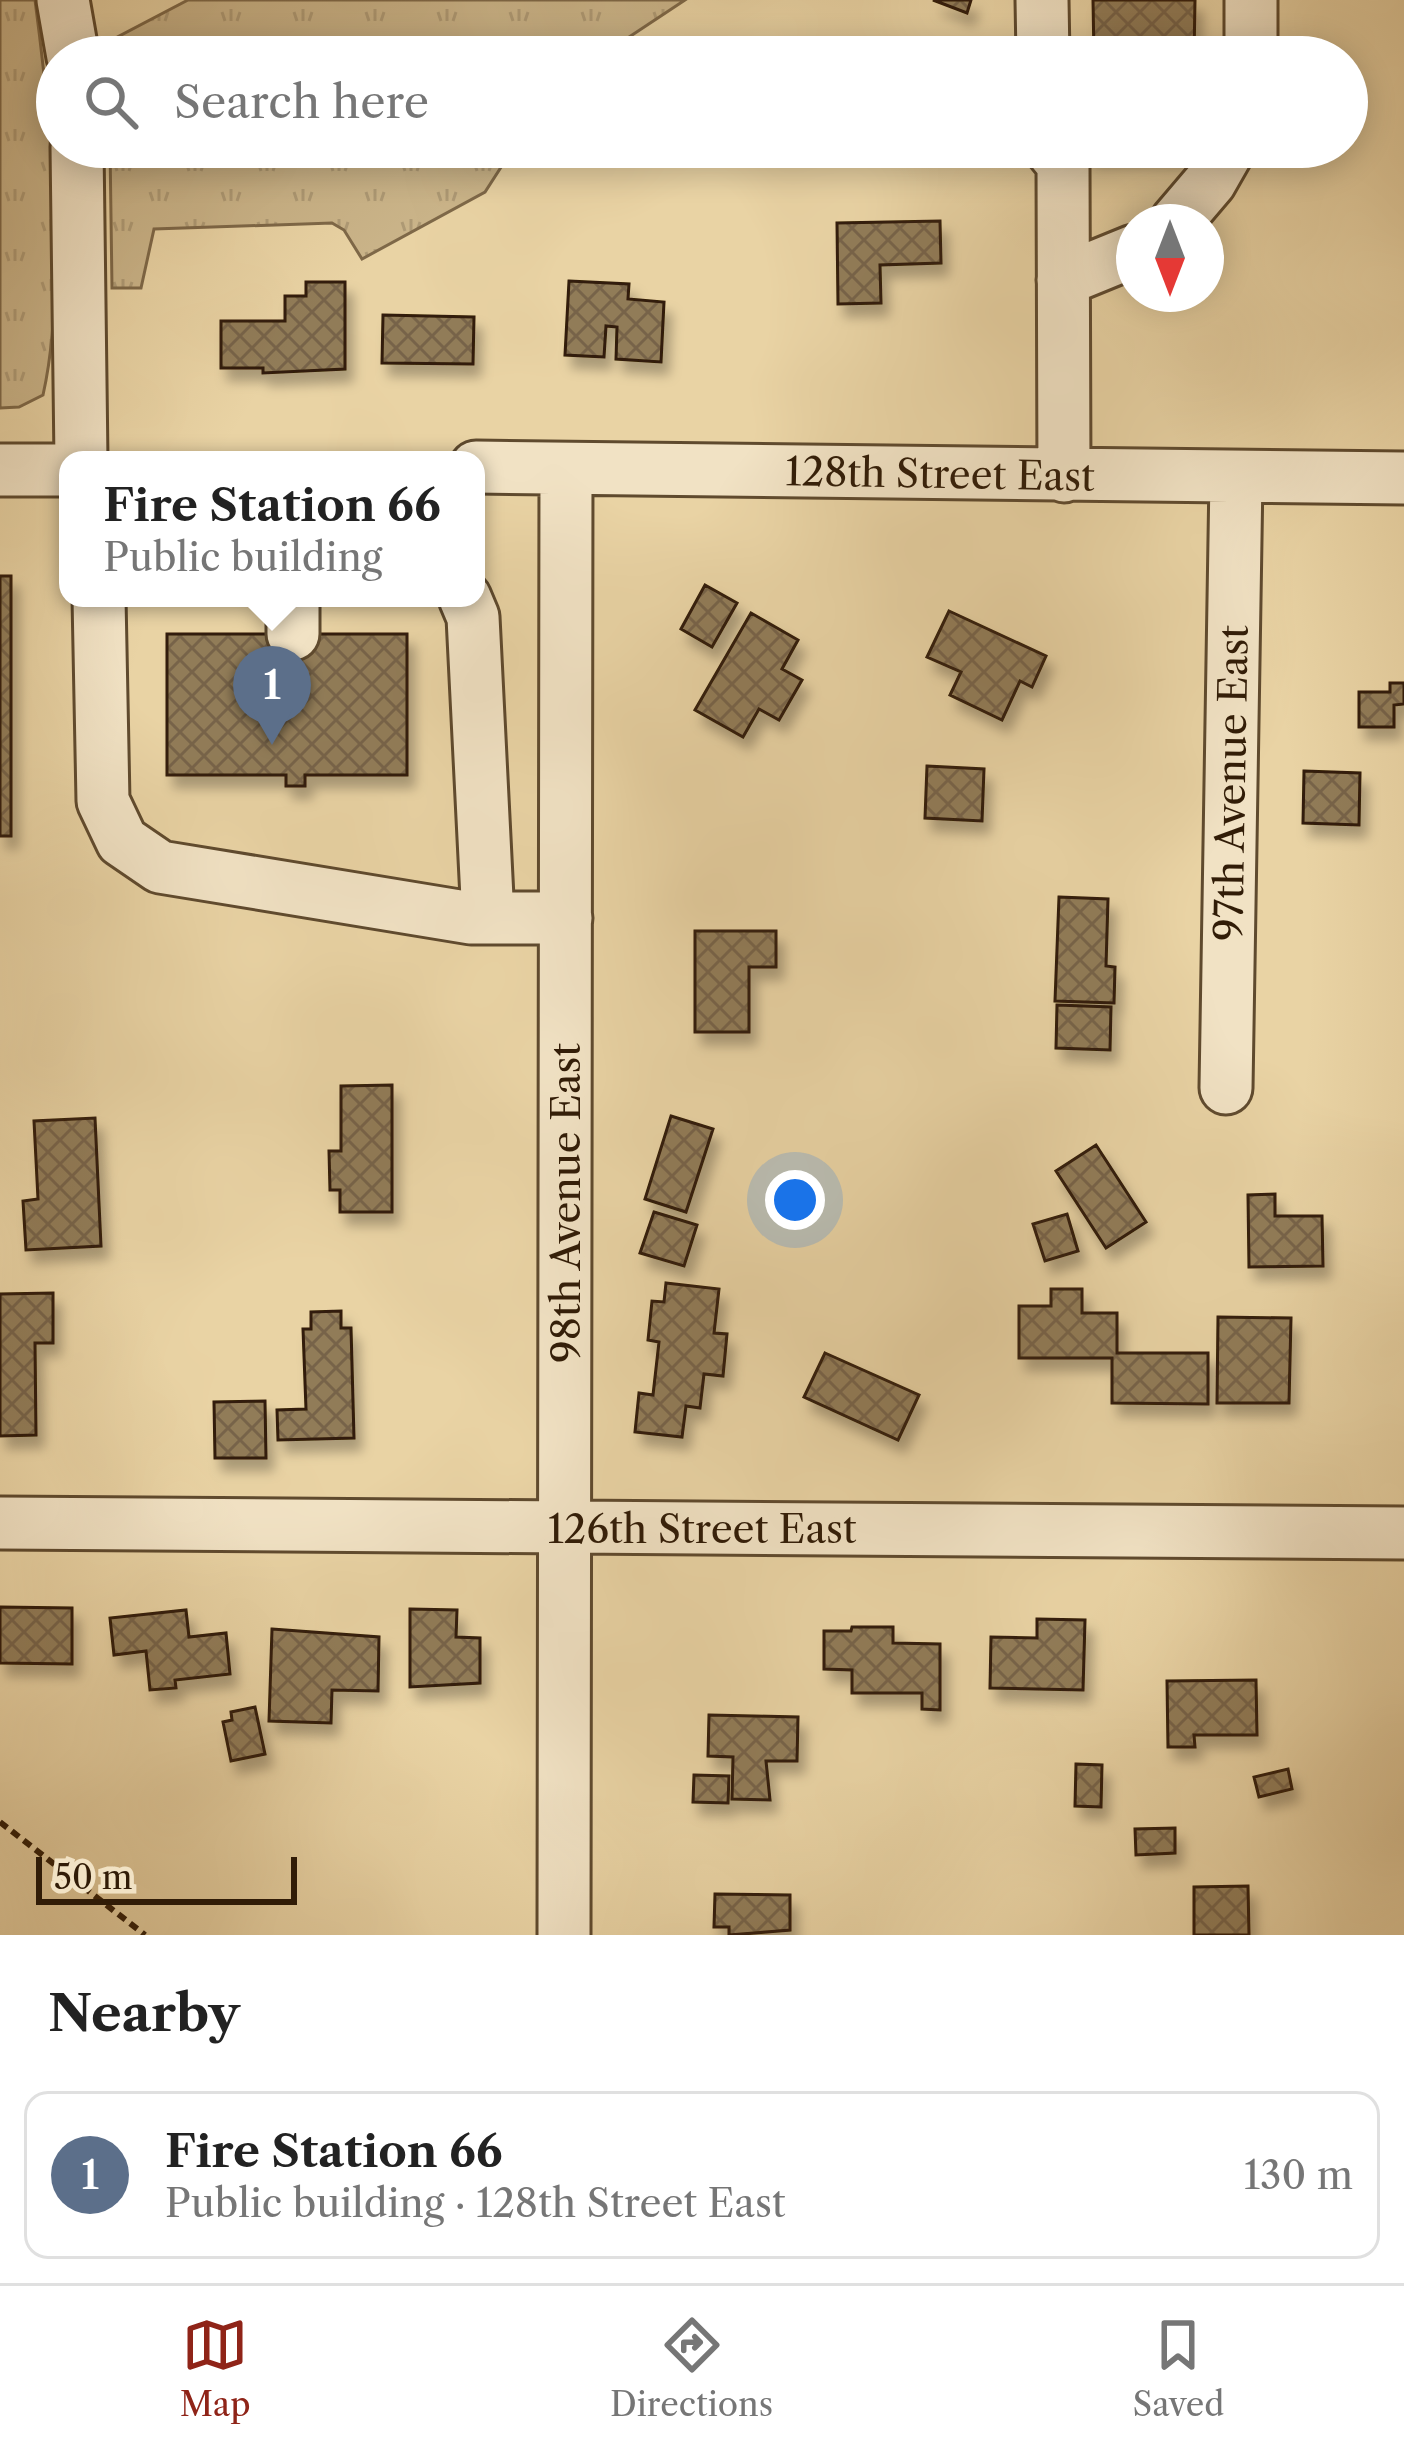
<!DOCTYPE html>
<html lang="en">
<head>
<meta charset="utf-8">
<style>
  body { margin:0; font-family:"Libre Caslon Text",serif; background:#f2f2f2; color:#222 }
  .compass { position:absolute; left:1116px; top:204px; width:108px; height:108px; border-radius:50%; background:#fff; box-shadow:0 6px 30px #0003; rotate:180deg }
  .scale { position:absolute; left:36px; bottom:30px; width:261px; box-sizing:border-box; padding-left:12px; border:6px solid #311c07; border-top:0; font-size:33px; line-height:42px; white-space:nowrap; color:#311c07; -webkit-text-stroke:9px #f1e2c4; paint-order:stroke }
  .you { position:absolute; left:795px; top:1200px; width:42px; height:42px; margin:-30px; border:9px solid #fff; border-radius:50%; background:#1a73e8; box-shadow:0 0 0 18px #1a73e833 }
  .badge { display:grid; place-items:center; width:78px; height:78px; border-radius:50%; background:#8f2418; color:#fff; font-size:39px; font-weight:700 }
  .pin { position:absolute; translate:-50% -99px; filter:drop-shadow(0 3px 6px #0008) }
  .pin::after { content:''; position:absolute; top:63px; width:42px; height:36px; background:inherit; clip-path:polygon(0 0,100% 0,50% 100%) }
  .popup { position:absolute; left:59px; top:451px; width:426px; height:156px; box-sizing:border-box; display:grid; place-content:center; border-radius:24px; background:#fff; filter:drop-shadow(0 3px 9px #0005); font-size:39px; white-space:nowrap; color:#767676 }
  .popup b { font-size:45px; color:#222 }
  .popup::after { content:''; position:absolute; left:50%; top:100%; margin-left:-24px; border:24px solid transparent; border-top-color:#fff }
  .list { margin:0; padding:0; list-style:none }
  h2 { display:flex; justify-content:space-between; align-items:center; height:156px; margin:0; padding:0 48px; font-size:51px }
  h2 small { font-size:39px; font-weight:400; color:#767676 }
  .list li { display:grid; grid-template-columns:78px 1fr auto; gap:36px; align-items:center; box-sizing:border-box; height:168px; margin:0 24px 24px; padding:0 24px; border:3px solid #e0e0e0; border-radius:24px }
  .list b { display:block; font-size:45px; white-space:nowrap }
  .list p { margin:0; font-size:39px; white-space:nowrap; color:#767676 }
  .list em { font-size:39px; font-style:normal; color:#767676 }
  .icon { flex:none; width:66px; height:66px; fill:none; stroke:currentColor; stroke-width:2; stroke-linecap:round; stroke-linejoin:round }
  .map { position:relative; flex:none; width:1404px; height:1935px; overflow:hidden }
  .search { position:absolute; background:#fff; box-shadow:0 6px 30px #0003; left:36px; right:36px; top:36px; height:132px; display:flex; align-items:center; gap:30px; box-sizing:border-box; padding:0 42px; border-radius:66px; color:#767676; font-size:45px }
  .sheet { height:348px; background:#fff }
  nav { display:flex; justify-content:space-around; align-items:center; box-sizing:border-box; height:168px; border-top:3px solid #e0e0e0; background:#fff; font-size:33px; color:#767676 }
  nav a { display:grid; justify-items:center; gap:6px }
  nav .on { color:#8f2418 }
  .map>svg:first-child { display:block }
</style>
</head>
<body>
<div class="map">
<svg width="1404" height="1935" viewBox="0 0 1404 1935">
  <defs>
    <pattern id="grass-tufts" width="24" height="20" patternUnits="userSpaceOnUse" patternTransform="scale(3)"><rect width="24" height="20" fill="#cab489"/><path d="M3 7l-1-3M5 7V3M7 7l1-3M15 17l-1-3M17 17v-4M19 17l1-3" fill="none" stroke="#ae9a75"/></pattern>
    <pattern id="building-cross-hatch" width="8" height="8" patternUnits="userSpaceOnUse" patternTransform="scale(3)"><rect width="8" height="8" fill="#917b59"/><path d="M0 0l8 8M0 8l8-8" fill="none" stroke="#776448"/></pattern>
    <filter id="shadow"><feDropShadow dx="7" dy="12" stdDeviation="6" flood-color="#0004"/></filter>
  </defs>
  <rect width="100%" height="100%" fill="#e9d3a4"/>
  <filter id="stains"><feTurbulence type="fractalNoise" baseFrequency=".00167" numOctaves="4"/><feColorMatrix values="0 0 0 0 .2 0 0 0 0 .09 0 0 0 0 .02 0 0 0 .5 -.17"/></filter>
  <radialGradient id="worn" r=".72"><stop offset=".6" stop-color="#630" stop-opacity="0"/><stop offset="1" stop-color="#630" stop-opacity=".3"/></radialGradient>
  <path fill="url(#grass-tufts)" stroke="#7e6848" stroke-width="3" d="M 0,0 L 35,0 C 50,113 68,285 43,395 L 19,407 L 0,408 Z
    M 188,0 L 685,0 L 608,51 L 544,50 L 541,57 L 108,57 L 108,42 Z
    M 110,147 L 514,147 L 485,192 L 362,259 L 344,230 L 332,223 L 154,229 L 141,288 L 112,288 Z"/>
  <path fill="url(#building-cross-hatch)" stroke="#311c07" stroke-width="3" filter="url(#shadow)" d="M 933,0 L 971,0 L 967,13 Z
    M 1093,0 L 1195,0 L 1194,57 L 1094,57 Z
    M 1088,147 L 1203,147 L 1203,153 L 1088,153 Z
    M 940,221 L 941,263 L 880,265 L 881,303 L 838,304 L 837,223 Z
    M 569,281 L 629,284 L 628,299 L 664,302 L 661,362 L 616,359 L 617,327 L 606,326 L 604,357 L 565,355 Z
    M 306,282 L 345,282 L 345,369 L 263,373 L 263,368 L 221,368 L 221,321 L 285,321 L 285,296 L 306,296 Z
    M 383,315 L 474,317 L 473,364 L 382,363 Z
    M 0,576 L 11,576 L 11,836 L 0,836 Z
    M 705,585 L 737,603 L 712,647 L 681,629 Z
    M 949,611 L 1046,656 L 1032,687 L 1020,681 L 1002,720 L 950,695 L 961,672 L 927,657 Z
    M 751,613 L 798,640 L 782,669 L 802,680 L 779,720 L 759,709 L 743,737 L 695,710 Z
    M 167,634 L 407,634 L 407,775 L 305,775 L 305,786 L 286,786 L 286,775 L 167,775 Z
    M 1390,683 L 1404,683 L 1404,704 L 1394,705 L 1394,727 L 1359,727 L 1359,692 L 1390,692 Z
    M 927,766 L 984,769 L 982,821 L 925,818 Z
    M 1304,771 L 1360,773 L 1359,825 L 1303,823 Z
    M 1059,897 L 1108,899 L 1106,966 L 1115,967 L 1114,1003 L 1055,1001 Z
    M 695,931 L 776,931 L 776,967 L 749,967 L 749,1032 L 695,1032 Z
    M 1057,1005 L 1111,1007 L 1110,1050 L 1056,1048 Z
    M 392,1085 L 392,1212 L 340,1212 L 340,1190 L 330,1190 L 329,1151 L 341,1151 L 341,1086 Z
    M 671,1116 L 713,1129 L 686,1212 L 645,1199 Z
    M 95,1118 L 101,1246 L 26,1250 L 23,1201 L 38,1199 L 34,1121 Z
    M 1096,1145 L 1146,1222 L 1106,1248 L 1056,1171 Z
    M 1275,1194 L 1275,1216 L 1322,1216 L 1323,1266 L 1249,1267 L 1248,1195 Z
    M 654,1212 L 697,1225 L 684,1266 L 640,1253 Z
    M 1067,1214 L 1078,1251 L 1045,1261 L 1033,1224 Z
    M 666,1283 L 719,1289 L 714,1333 L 727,1334 L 723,1376 L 704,1374 L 700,1408 L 686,1406 L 682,1437 L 635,1432 L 639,1393 L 653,1395 L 659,1342 L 648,1340 L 652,1301 L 664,1302 Z
    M 1051,1289 L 1082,1289 L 1082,1313 L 1117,1313 L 1117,1353 L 1208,1353 L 1208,1404 L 1112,1403 L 1112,1358 L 1019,1358 L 1019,1306 L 1051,1306 Z
    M 53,1293 L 53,1343 L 35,1343 L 36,1435 L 0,1436 L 0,1294 Z
    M 341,1311 L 341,1328 L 351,1328 L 354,1438 L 278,1440 L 277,1410 L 306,1409 L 303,1329 L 311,1329 L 311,1312 Z
    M 1218,1317 L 1291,1318 L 1289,1403 L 1217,1403 Z
    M 825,1353 L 919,1395 L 898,1440 L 804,1397 Z
    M 265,1401 L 266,1458 L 215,1458 L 214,1402 Z
    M 0,1607 L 72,1608 L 72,1664 L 0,1663 Z
    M 410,1609 L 457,1610 L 456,1637 L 480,1638 L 480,1683 L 410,1687 Z
    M 186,1610 L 189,1637 L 226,1633 L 230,1674 L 175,1680 L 176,1688 L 150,1690 L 146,1651 L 114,1655 L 110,1618 Z
    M 1037,1619 L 1085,1620 L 1083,1690 L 990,1688 L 991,1637 L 1037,1638 Z
    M 852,1627 L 893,1627 L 893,1643 L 940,1644 L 940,1710 L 922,1709 L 922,1693 L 852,1693 L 852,1670 L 824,1669 L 824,1631 L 851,1631 Z
    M 272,1629 L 379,1637 L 378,1691 L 332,1690 L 331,1723 L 269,1721 Z
    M 1256,1680 L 1257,1735 L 1194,1735 L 1195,1747 L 1168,1747 L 1167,1681 Z
    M 255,1707 L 265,1754 L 231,1761 L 223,1722 L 232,1720 L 231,1712 Z
    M 709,1715 L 798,1717 L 797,1761 L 766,1761 L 770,1800 L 732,1799 L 733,1757 L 708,1756 Z
    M 1076,1764 L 1102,1765 L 1101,1807 L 1075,1806 Z
    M 1288,1769 L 1292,1789 L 1259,1797 L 1254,1777 Z
    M 694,1775 L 729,1776 L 728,1803 L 693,1802 Z
    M 1175,1828 L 1175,1853 L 1136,1855 L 1135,1829 Z
    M 1248,1886 L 1249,1935 L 1194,1935 L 1194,1887 Z
    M 715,1894 L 790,1895 L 790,1930 L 729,1935 L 729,1927 L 714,1927 Z"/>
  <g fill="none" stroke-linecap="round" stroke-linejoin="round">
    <defs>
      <path id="minor" d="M 63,0 L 73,57
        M 1042,0 L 1043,57
        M 1251,57 L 1251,0
        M 77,147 L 81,460
        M 1049,147 L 1063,164 L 1064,476
        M 1176,222 L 1210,182 L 1230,147
        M 1063,280 L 1134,251
        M 476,467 L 1404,478
        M 0,470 L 68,470
        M 99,598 L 103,801 L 122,841 L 160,867 L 471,918 L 566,918
        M 293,598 L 293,634
        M 465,598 L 473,617 L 488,918
        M 1226,1088 L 1236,478
        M 0,1523 L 1404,1533
        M 564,1935 L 566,470"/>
    </defs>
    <use href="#minor" stroke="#5f4a2e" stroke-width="57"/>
    <path stroke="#311c07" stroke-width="6" stroke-dasharray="9 6" stroke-linecap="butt" d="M 0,1822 L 145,1935"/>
    <use href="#minor" stroke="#f1e2c4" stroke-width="51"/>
  </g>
  <g text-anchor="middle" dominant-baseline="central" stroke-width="10" stroke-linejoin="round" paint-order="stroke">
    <g font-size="39" fill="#311c07" stroke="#f1e2c4">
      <text transform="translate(940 474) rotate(1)">128th Street East</text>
      <text transform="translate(1231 783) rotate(-89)">97th Avenue East</text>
      <text transform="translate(566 1203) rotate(-90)">98th Avenue East</text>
      <text x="702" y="1529">126th Street East</text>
    </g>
  </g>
  <rect width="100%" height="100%" filter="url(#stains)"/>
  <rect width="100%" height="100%" fill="url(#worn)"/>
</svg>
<svg class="compass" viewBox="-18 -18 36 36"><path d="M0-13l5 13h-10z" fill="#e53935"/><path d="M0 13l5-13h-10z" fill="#767676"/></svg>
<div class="scale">50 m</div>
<div class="you"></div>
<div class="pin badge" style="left:272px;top:745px;background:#5c6f8a">1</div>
<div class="popup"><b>Fire Station 66</b>Public building</div>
<div class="search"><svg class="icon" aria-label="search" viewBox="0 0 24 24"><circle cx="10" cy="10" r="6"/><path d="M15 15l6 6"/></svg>Search here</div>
</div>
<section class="sheet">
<h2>Nearby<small></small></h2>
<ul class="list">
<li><span class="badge" style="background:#5c6f8a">1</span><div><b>Fire Station 66</b><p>Public building · 128th Street East</p></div><em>130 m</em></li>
</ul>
</section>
<nav>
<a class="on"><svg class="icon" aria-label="map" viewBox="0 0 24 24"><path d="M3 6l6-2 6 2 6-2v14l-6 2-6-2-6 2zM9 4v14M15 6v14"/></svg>Map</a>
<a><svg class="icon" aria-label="directions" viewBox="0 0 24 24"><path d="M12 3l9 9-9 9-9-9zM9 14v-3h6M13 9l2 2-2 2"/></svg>Directions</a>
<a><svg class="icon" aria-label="saved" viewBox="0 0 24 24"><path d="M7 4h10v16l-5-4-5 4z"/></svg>Saved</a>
</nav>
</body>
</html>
